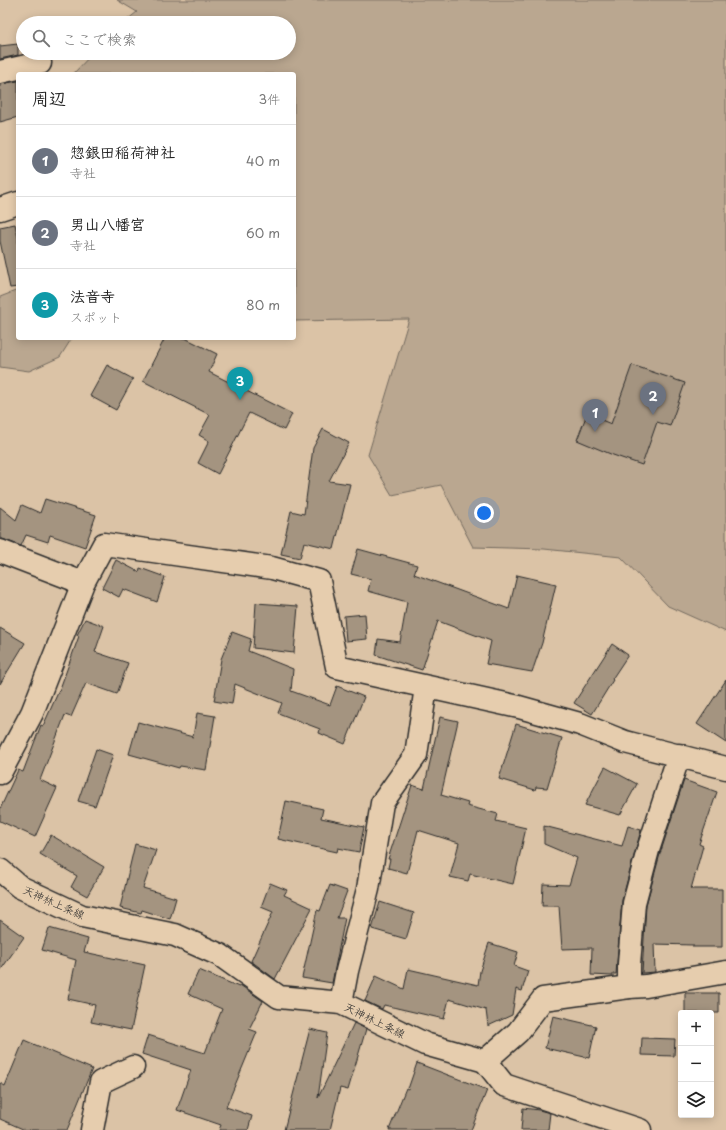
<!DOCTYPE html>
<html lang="ja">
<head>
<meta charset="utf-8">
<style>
  body { margin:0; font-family:"Playpen Sans","Klee One",sans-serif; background:#f2f2f2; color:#222 }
  .controls { position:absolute; right:12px; bottom:12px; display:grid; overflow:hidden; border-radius:4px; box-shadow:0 2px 10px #0003 }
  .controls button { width:36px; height:36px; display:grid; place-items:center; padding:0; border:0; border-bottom:1px solid #e0e0e0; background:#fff; color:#222; font:20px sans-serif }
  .you { position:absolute; left:484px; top:513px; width:14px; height:14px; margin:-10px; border:3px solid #fff; border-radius:50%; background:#1a73e8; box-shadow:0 0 0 6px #1a73e833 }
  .badge { display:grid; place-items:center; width:26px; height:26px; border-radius:50%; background:#1f6fb2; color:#fff; font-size:13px; font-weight:700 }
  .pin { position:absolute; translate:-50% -33px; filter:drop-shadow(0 1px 2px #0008) }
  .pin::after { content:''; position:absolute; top:21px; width:14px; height:12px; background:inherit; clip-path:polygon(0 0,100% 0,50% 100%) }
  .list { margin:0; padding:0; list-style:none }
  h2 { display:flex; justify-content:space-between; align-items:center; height:52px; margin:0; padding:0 16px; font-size:17px }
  h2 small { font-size:13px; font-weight:400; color:#767676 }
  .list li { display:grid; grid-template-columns:26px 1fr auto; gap:12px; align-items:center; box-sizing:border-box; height:72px; padding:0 16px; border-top:1px solid #e0e0e0 }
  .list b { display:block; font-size:15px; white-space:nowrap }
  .list p { margin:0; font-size:13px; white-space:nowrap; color:#767676 }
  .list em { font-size:13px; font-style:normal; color:#767676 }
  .icon { flex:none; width:22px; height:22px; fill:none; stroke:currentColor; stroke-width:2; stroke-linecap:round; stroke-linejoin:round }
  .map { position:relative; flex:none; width:726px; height:1130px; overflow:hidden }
  .search { position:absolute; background:#fff; box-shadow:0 2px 10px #0003; left:16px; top:16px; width:280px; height:44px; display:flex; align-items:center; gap:10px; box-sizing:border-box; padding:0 14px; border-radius:22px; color:#767676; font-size:15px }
  .panel { position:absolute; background:#fff; box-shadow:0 2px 10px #0003; left:16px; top:72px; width:280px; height:268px; border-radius:4px }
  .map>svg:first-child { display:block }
</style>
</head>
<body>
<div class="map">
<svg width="726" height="1130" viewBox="0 0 726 1130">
  <rect width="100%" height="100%" fill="#dbc3a6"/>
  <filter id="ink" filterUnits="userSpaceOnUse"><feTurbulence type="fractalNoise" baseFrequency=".025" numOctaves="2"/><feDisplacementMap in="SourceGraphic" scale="8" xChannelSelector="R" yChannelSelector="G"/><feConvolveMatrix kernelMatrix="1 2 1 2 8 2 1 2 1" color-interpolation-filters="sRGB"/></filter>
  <g filter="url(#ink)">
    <path fill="#baa790" stroke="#72695e" d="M 117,0 L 726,0 L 726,632 L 668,606 L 621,557 L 544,549 L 473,547 L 441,485 L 392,495 L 368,455 L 409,319 L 294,321 L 294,74 L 73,74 L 93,53 L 289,53 L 289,23 L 123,23 L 137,12 Z
      M 18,290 L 18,338 L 72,338 L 60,357 L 29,371 L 0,367 L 0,297 Z"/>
    <path fill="#a49480" stroke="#2b2b2b" d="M 18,44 L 18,55 L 0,59 L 0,46 Z
      M 18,81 L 18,117 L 0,122 L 0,84 Z
      M 15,224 L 18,238 L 18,287 L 10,288 L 0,241 L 0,227 Z
      M 165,338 L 185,338 L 217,354 L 209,372 L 292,414 L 284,430 L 249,413 L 218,474 L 198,463 L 209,441 L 199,435 L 210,415 L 143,381 Z
      M 107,365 L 133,379 L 116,410 L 90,396 Z
      M 632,365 L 685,383 L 670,426 L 657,422 L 642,465 L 613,455 L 577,440 L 587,414 L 611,424 Z
      M 323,429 L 349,443 L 329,481 L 350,484 L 334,549 L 304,542 L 300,558 L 281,554 L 291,511 L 304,514 L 313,448 Z
      M 45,499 L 96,515 L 85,547 L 50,535 L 48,542 L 26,535 L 21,546 L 0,538 L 0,507 L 16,520 L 22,505 L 40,513 Z
      M 358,549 L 417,565 L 414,574 L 509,609 L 517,575 L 556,584 L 542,643 L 532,672 L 486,664 L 491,641 L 438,621 L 422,670 L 376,655 L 378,639 L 400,642 L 407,602 L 368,591 L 371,579 L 351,574 Z
      M 116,560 L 139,572 L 140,568 L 165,577 L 157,602 L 123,589 L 119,597 L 102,588 Z
      M 256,603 L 298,606 L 294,653 L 253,648 Z
      M 365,614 L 367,639 L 346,641 L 344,616 Z
      M 85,619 L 104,626 L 95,652 L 128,663 L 117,694 L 86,683 L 71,717 L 65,715 L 40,780 L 57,788 L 35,837 L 0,821 L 0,809 L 18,770 L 23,772 L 41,725 L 43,726 L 61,686 L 79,636 L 77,635 Z
      M 0,628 L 25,643 L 0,684 Z
      M 232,632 L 251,639 L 248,651 L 293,669 L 291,691 L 330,705 L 337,686 L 364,697 L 345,744 L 319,733 L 320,729 L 278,713 L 282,703 L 235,684 L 232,704 L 214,701 L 221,659 Z
      M 612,644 L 628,655 L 612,679 L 613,680 L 592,714 L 574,703 Z
      M 726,680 L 726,743 L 697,724 Z
      M 197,713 L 215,716 L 206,770 L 180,766 L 179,768 L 129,754 L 138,722 L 193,737 Z
      M 440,717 L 458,721 L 441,795 L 468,803 L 467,806 L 498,814 L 496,821 L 526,828 L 513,884 L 470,874 L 468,881 L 450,877 L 459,843 L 418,830 L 407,873 L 388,868 L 390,859 L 388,859 L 412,785 L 424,789 Z
      M 516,724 L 562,738 L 547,788 L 536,787 L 535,790 L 499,779 Z
      M 96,749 L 113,755 L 95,806 L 78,801 Z
      M 605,767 L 637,784 L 620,815 L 585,805 Z
      M 684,780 L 717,792 L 699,844 L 703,846 L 691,889 L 722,889 L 722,947 L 693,947 L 693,945 L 654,944 L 655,972 L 642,973 L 646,905 L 660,854 Z
      M 286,801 L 323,809 L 321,818 L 364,827 L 359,852 L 338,848 L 337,852 L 278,839 Z
      M 544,826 L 622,846 L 628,826 L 641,830 L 622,900 L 616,974 L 613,974 L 613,976 L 591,975 L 592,948 L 562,949 L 559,906 L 542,906 L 543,884 L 569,885 L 577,858 L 544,844 Z
      M 51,835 L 104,867 L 87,896 L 71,887 L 77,876 L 40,854 Z
      M 135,844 L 156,850 L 143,888 L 176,898 L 170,919 L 142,910 L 141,913 L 120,908 Z
      M 270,883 L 287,890 L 284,895 L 312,908 L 275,979 L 251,961 L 273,912 L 261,907 Z
      M 330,885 L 347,891 L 337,918 L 345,918 L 332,983 L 302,978 L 317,910 L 320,911 Z
      M 380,902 L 414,913 L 406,939 L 372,929 Z
      M 0,920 L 24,937 L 0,971 Z
      M 49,928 L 88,939 L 84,952 L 145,965 L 131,1030 L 91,1022 L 95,1005 L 68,999 L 76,960 L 42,950 Z
      M 489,943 L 518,952 L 514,966 L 528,971 L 522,991 L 516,989 L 512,1015 L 488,1026 L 486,1010 L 449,999 L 444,1019 L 384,1005 L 382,1009 L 365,1001 L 376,976 L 404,989 L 408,969 L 478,985 L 480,971 Z
      M 199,970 L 239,987 L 240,985 L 263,1001 L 249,1029 L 257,1032 L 226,1107 L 252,1116 L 248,1130 L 219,1130 L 221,1125 L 177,1110 L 191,1070 L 142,1054 L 148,1035 L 205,1053 L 222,1009 L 188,994 Z
      M 685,993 L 719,993 L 719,1013 L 685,1013 Z
      M 553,1016 L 596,1026 L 589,1058 L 545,1048 Z
      M 354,1023 L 366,1029 L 348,1090 L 340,1088 L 330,1130 L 284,1130 L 310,1029 L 327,1033 L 318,1098 Z
      M 642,1038 L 675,1039 L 674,1056 L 641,1055 Z
      M 24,1040 L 92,1069 L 67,1130 L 25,1130 L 0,1119 L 0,1083 L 5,1086 Z
      M 417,1063 L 487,1090 L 471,1130 L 389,1130 L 406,1088 L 408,1089 Z
      M 523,1108 L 539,1110 L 550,1113 L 548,1130 L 521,1130 Z"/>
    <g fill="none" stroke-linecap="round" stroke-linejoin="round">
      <defs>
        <path id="street" d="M 0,72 L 40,63
          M 0,209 L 18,203
          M 0,551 L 83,583
          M 0,773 L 32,713 L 83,583 L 104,544 L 272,568 L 319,581 L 337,667 L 519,707 L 580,724 L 625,742 L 726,768
          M 629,987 L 629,964 L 634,903 L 648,850 L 679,755
          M 341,1003 L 347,971 L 368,889 L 382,803 L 416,755 L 426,687
          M 485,1061 L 504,1085 L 640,1130
          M 92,1130 L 101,1082 L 133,1067"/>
        <path id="secondary" d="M 0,870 L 20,887 L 82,916 L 175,935 L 220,955 L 279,997 L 341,1003 L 425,1044 L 485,1061 L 518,1032 L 543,999 L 629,987 L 646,986 L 726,972"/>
      </defs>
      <use href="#street" stroke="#2b2b2b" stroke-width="25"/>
      <use href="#secondary" stroke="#2b2b2b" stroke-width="25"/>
      <use href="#street" stroke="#e6cdae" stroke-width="22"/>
      <use href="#secondary" stroke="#e6cdae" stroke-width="22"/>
    </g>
  </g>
  <g text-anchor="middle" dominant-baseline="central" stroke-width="3.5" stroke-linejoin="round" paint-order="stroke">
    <g font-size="11" fill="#2b2b2b" stroke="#e6cdae">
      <text transform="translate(54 902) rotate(24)">天神林上条線</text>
      <text transform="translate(375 1020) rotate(26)">天神林上条線</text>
    </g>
  </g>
</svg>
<div class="controls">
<button>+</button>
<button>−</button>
<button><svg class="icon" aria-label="layers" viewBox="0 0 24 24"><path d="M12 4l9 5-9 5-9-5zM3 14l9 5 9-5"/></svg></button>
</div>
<div class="you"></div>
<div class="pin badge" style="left:595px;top:432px;background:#6b7280">1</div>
<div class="pin badge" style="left:653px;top:415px;background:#6b7280">2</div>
<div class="pin badge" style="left:240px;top:400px;background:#0f9aa8">3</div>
<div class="search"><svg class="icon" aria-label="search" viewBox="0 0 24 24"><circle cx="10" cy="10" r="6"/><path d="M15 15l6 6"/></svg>ここで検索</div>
<section class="panel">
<h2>周辺<small>3件</small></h2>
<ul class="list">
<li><span class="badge" style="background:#6b7280">1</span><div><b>惣銀田稲荷神社</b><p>寺社</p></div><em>40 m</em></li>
<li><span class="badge" style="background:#6b7280">2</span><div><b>男山八幡宮</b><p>寺社</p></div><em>60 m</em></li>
<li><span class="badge" style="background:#0f9aa8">3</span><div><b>法音寺</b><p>スポット</p></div><em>80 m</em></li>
</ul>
</section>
</div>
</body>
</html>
